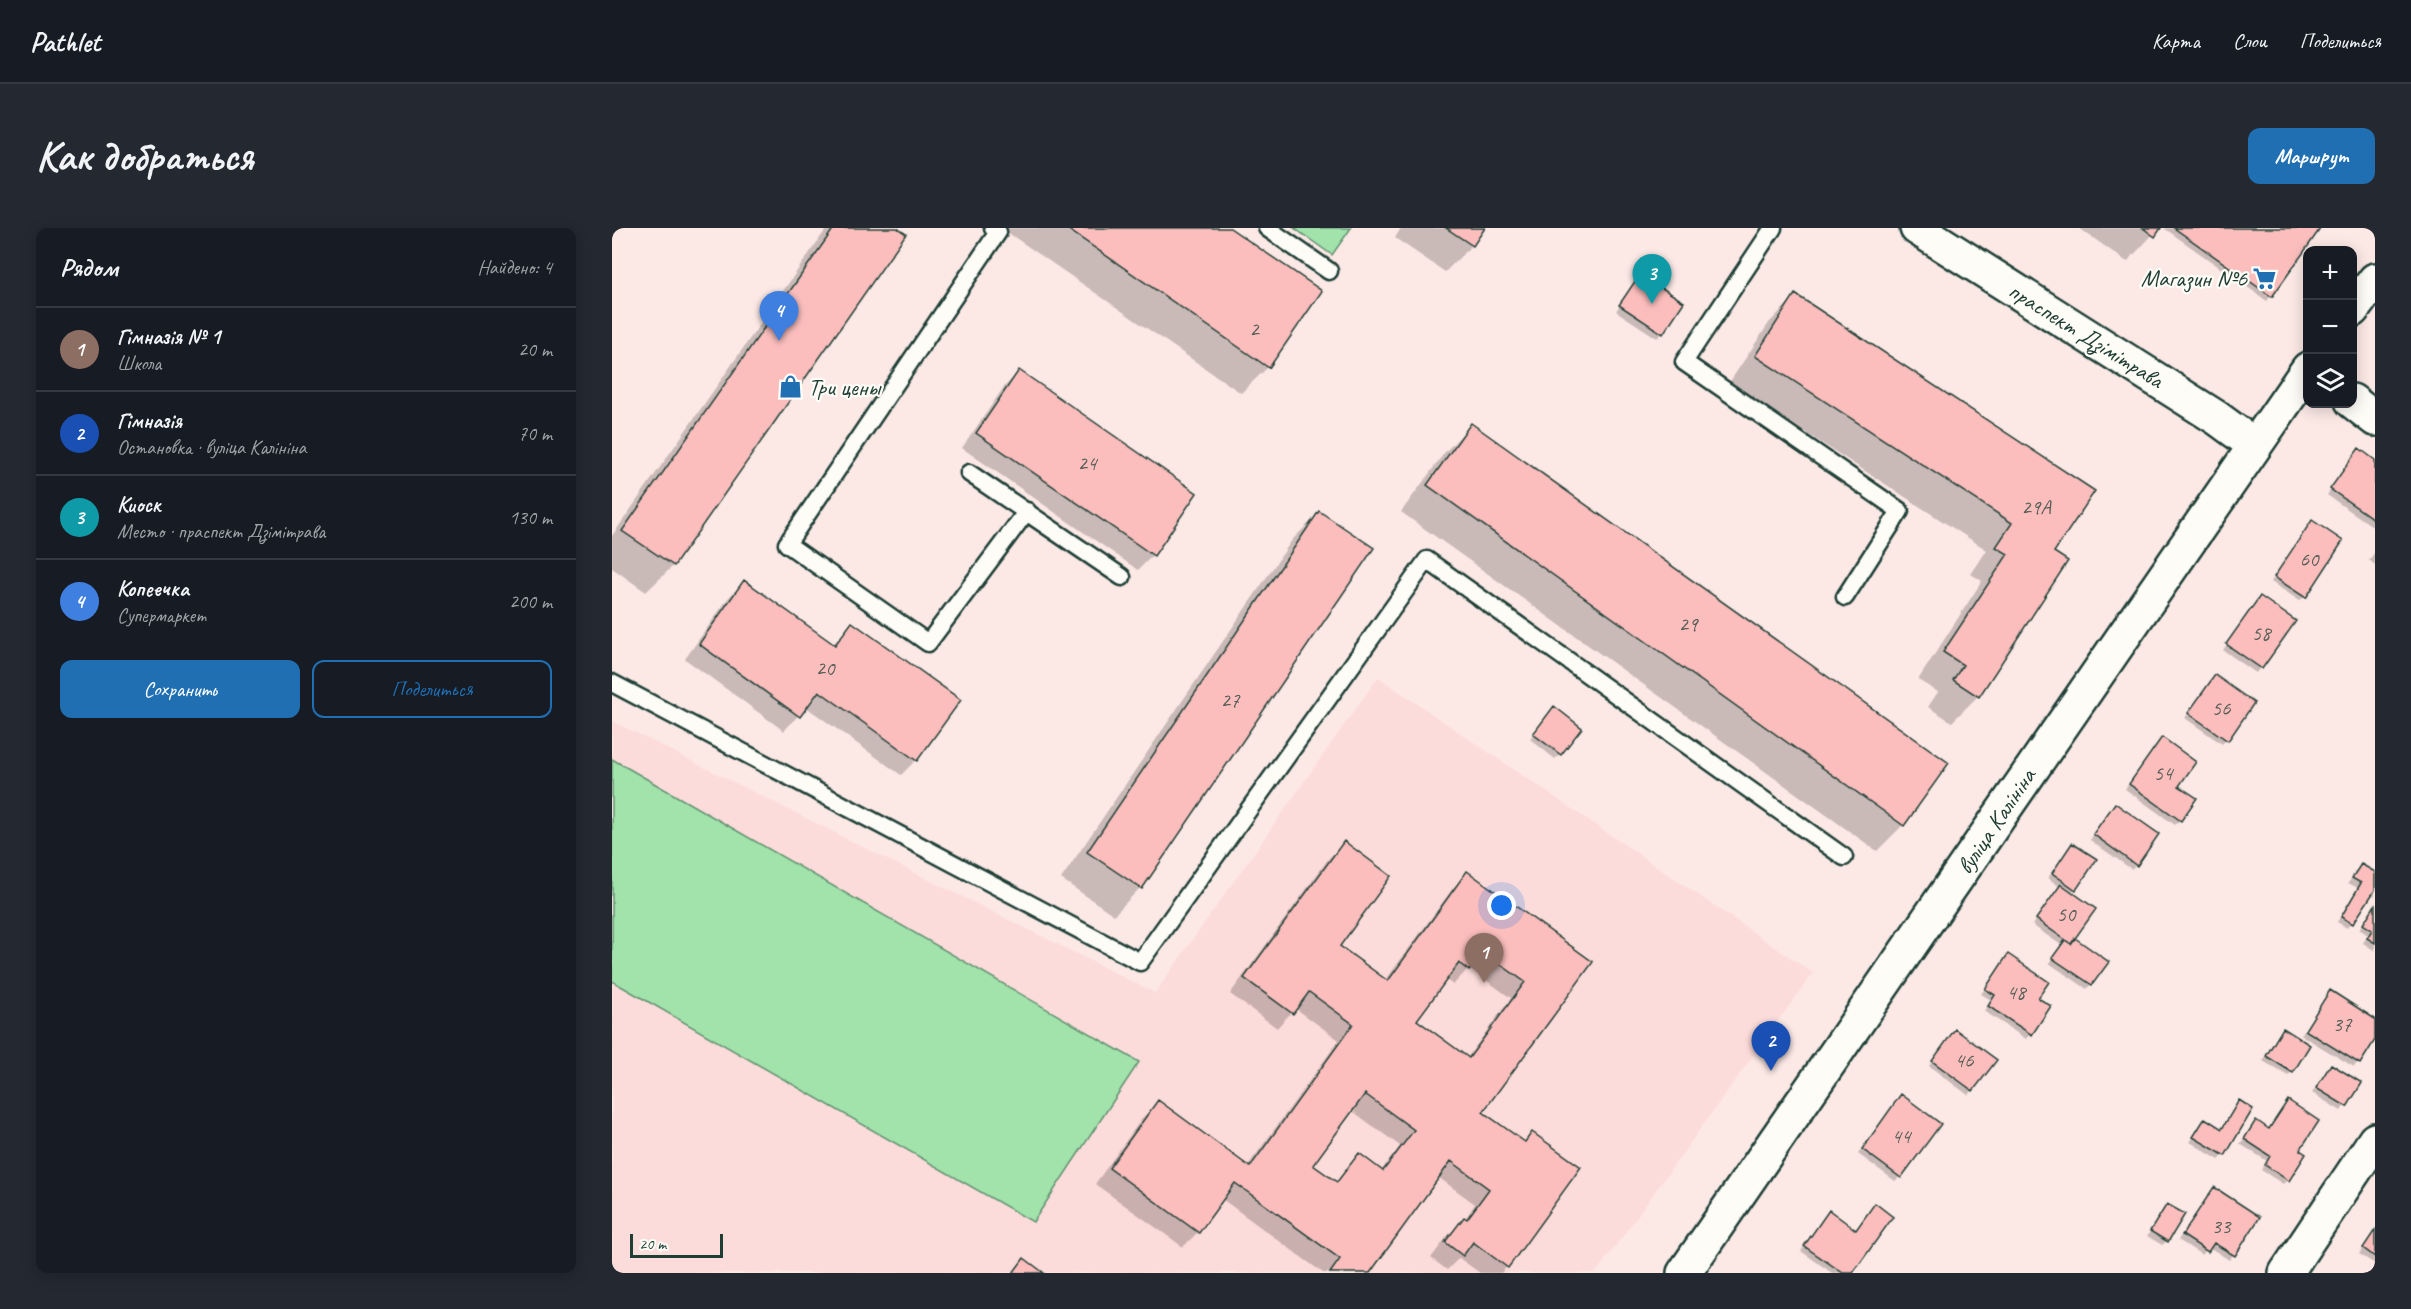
<!DOCTYPE html>
<html lang="ru">
<head>
<meta charset="utf-8">
<style>
  body { margin:0; font-family:Caveat,sans-serif; background:#242831; color:#f1f3f6 }
  .controls { position:absolute; right:18px; top:18px; display:grid; overflow:hidden; border-radius:12px; box-shadow:0 3px 15px #0003 }
  .controls button { width:54px; height:54px; display:grid; place-items:center; padding:0; border:0; border-bottom:2px solid #363941; background:#171b24; color:#f1f3f6; font:30px sans-serif }
  .scale { position:absolute; left:18px; bottom:15px; width:93px; box-sizing:border-box; padding-left:6px; border:3px solid #1f3d34; border-top:0; font-size:16px; line-height:21px; white-space:nowrap; color:#1f3d34; -webkit-text-stroke:4px #fdfcf7; paint-order:stroke }
  .you { position:absolute; left:890px; top:678px; width:21px; height:21px; margin:-15px; border:4px solid #fff; border-radius:50%; background:#1a73e8; box-shadow:0 0 0 9px #1a73e833 }
  .badge { display:grid; place-items:center; width:39px; height:39px; border-radius:50%; background:#1f6fb2; color:#fff; font-size:20px; font-weight:700 }
  .pin { position:absolute; translate:-50% -50px; filter:drop-shadow(0 2px 3px #0008) }
  .pin::after { content:''; position:absolute; top:32px; width:21px; height:18px; background:inherit; clip-path:polygon(0 0,100% 0,50% 100%) }
  .list { margin:0; padding:0; list-style:none }
  h2 { display:flex; justify-content:space-between; align-items:center; height:78px; margin:0; padding:0 24px; font-size:26px }
  h2 small { font-size:20px; font-weight:400; color:#9ea1a6 }
  .list li { display:grid; grid-template-columns:39px 1fr auto; gap:18px; align-items:center; box-sizing:border-box; height:84px; padding:0 24px; border-top:2px solid #363941 }
  .list b { display:block; font-size:22px; white-space:nowrap }
  .list p { margin:0; font-size:20px; white-space:nowrap; color:#9ea1a6 }
  .list em { font-size:20px; font-style:normal; color:#9ea1a6 }
  .actions { display:flex; gap:12px; padding:18px 24px }
  .actions a { flex:1; padding:14px 0; border:2px solid #1f6fb2; border-radius:12px; text-align:center; font-size:21px; color:#1f6fb2 }
  .actions .main { background:#1f6fb2; color:#fff }
  .icon { flex:none; width:33px; height:33px; fill:none; stroke:currentColor; stroke-width:2; stroke-linecap:round; stroke-linejoin:round }
  .map { position:relative; flex:none; width:1763px; height:1045px; overflow:hidden; border-radius:12px }
  header { display:flex; align-items:center; gap:36px; box-sizing:border-box; height:84px; padding:0 30px; background:#171b24; border-bottom:2px solid #363941 }
  header strong { font-size:28px }
  nav { display:flex; gap:33px; margin-inline-start:auto; font-size:21px }
  .intro { display:flex; align-items:center; justify-content:space-between; box-sizing:border-box; height:144px; padding:0 36px }
  h1 { margin:0; font-size:42px }
  .button { padding:15px 27px; border-radius:12px; background:#1f6fb2; color:#fff; font-size:21px; font-weight:700 }
  main { display:flex; gap:36px; padding:0 36px }
  aside { flex:1; background:#171b24; border-radius:12px; box-shadow:0 3px 15px #0003 }
  .map>svg:first-child { display:block }
</style>
</head>
<body>
<header>
<strong>Pathlet</strong>
<nav><a>Карта</a><a>Слои</a><a>Поделиться</a></nav>
</header>
<div class="intro"><h1>Как добраться</h1><a class="button">Маршрут</a></div>
<main>
<aside>
<h2>Рядом<small>Найдено: 4</small></h2>
<ul class="list">
<li><span class="badge" style="background:#8d6e63">1</span><div><b>Гімназія № 1</b><p>Школа</p></div><em>20 m</em></li>
<li><span class="badge" style="background:#1a4fb4">2</span><div><b>Гімназія</b><p>Остановка · вуліца Калініна</p></div><em>70 m</em></li>
<li><span class="badge" style="background:#0f9aa8">3</span><div><b>Киоск</b><p>Место · праспект Дзімітрава</p></div><em>130 m</em></li>
<li><span class="badge" style="background:#3f7fe0">4</span><div><b>Копеечка</b><p>Супермаркет</p></div><em>200 m</em></li>
</ul>
<div class="actions"><a class="main">Сохранить</a><a>Поделиться</a></div>
</aside>
<div class="map">
<svg width="1763" height="1045" viewBox="0 0 1763 1045">
  <rect width="100%" height="100%" fill="#fce9e6"/>
  <filter id="ink" filterUnits="userSpaceOnUse"><feTurbulence type="fractalNoise" baseFrequency=".0167" numOctaves="2"/><feDisplacementMap in="SourceGraphic" scale="12" xChannelSelector="R" yChannelSelector="G"/><feConvolveMatrix kernelMatrix="1 2 1 2 8 2 1 2 1" color-interpolation-filters="sRGB"/></filter>
  <g filter="url(#ink)">
    <path fill="#fcdcda" d="M 766,449 L 1201,745 L 984,1045 L 0,1045 L 0,493 L 543,765 Z"/>
    <path fill="#a2e2ab" stroke="#609070" stroke-width="1.5" d="M 682,0 L 739,0 L 720,27 Z
      M 0,531 L 527,834 L 421,994 L 0,753 Z"/>
    <path fill="#0003" fill-rule="evenodd" d="M 215,0 L 282,0 L 292,7 L 61,338 L 34,364 L 0,340 L 0,308 Z
      M 389,0 L 615,0 L 656,139 L 629,165 Z
      M 789,0 L 871,0 L 860,17 L 833,44 L 783,10 Z
      M 1467,0 L 1547,0 L 1515,34 Z
      M 1552,0 L 1704,0 L 1655,73 Z
      M 1028,48 L 1050,105 L 1045,110 L 1004,83 Z
      M 1183,68 L 1440,325 L 1366,468 L 1340,494 L 1316,479 L 1326,464 L 1306,452 L 1370,353 L 1359,346 L 1375,322 L 1117,155 L 1157,95 Z
      M 407,144 L 541,327 L 526,342 L 350,220 L 392,159 Z
      M 859,197 L 1291,597 L 1265,623 L 789,284 L 833,224 Z
      M 1742,227 L 1763,233 L 1763,300 L 1715,267 Z
      M 707,285 L 760,320 L 528,660 L 502,687 L 449,651 L 680,312 Z
      M 1696,299 L 1692,369 L 1688,373 L 1659,354 Z
      M 1763,324 L 1763,337 L 1757,332 Z
      M 133,354 L 220,417 L 240,396 L 304,532 L 289,547 L 194,479 L 172,503 L 73,431 L 117,369 Z
      M 1644,375 L 1682,394 L 1644,445 L 1611,422 Z
      M 1598,454 L 1614,512 L 1610,516 L 1573,490 Z
      M 938,485 L 948,526 L 943,531 L 918,511 Z
      M 1546,516 L 1568,592 L 1563,597 L 1513,561 Z
      M 1499,582 L 1524,637 L 1519,641 L 1478,612 Z
      M 732,615 L 726,719 L 773,753 L 841,660 L 856,645 L 978,735 L 869,885 L 911,915 L 921,906 L 895,1039 L 889,1045 L 868,1045 L 847,1030 L 835,1042 L 819,1030 L 837,1006 L 853,991 L 863,976 L 826,949 L 756,1045 L 711,1045 L 610,971 L 586,1004 L 571,1019 L 483,956 L 531,889 L 546,874 L 635,939 L 727,812 L 683,780 L 665,800 L 618,766 L 717,630 ZM 857,740 L 899,770 L 855,830 L 803,792 L 833,751 L 841,757 ZM 739,882 L 788,918 L 769,943 L 747,927 L 723,955 L 699,937 Z
      M 1456,621 L 1463,661 L 1459,665 L 1461,711 L 1479,756 L 1475,761 L 1437,735 L 1449,717 L 1420,697 L 1448,659 L 1436,650 Z
      M 1749,638 L 1763,646 L 1763,668 L 1758,666 L 1735,700 L 1725,694 L 1746,660 L 1736,655 Z
      M 1763,678 L 1763,723 L 1751,715 L 1756,707 L 1747,701 Z
      M 1396,728 L 1424,770 L 1418,806 L 1414,811 L 1372,783 L 1379,772 L 1369,766 Z
      M 1718,764 L 1763,793 L 1763,809 L 1742,839 L 1689,807 Z
      M 1671,802 L 1680,844 L 1676,848 L 1651,833 Z
      M 1339,808 L 1360,862 L 1356,867 L 1317,838 Z
      M 1719,838 L 1748,856 L 1729,883 L 1700,865 Z
      M 1285,873 L 1288,949 L 1283,953 L 1246,926 Z
      M 1627,874 L 1612,927 L 1607,932 L 1578,914 L 1593,892 L 1609,902 Z
      M 1671,879 L 1686,922 L 1675,952 L 1671,956 L 1649,942 L 1655,933 L 1628,916 L 1645,894 L 1656,902 Z
      M 1602,961 L 1621,1027 L 1617,1032 L 1597,1019 L 1590,1027 L 1566,1012 Z
      M 1556,978 L 1555,1013 L 1550,1017 L 1535,1008 Z
      M 1213,989 L 1239,1045 L 1220,1045 L 1189,1023 Z
      M 1763,1001 L 1763,1036 L 1747,1026 Z"/>
    <path fill="#fbbebd" stroke="#1f3d34" stroke-width="1.5" fill-rule="evenodd" d="M 222,0 L 285,0 L 294,6 L 62,338 L 10,303 Z
      M 454,0 L 618,0 L 710,63 L 657,140 Z
      M 834,0 L 873,0 L 861,18 Z
      M 1531,0 L 1549,0 L 1543,9 Z
      M 1562,0 L 1706,0 L 1708,1 L 1660,69 Z
      M 1028,46 L 1072,74 L 1051,106 L 1007,77 Z
      M 1183,66 L 1483,263 L 1442,324 L 1456,333 L 1367,469 L 1341,452 L 1351,437 L 1331,424 L 1396,326 L 1384,319 L 1400,295 L 1143,128 Z
      M 407,142 L 585,265 L 542,328 L 364,205 Z
      M 859,195 L 1337,535 L 1292,598 L 815,257 Z
      M 1747,220 L 1763,232 L 1763,292 L 1718,261 Z
      M 707,283 L 762,320 L 530,661 L 475,624 Z
      M 1700,292 L 1731,313 L 1694,370 L 1662,349 Z
      M 132,352 L 223,417 L 240,394 L 349,472 L 305,533 L 207,463 L 188,489 L 87,416 Z
      M 1648,368 L 1684,393 L 1650,441 L 1614,416 Z
      M 1603,447 L 1642,475 L 1616,513 L 1576,485 Z
      M 942,478 L 970,500 L 949,527 L 921,506 Z
      M 1550,509 L 1584,534 L 1567,558 L 1585,570 L 1569,593 L 1517,556 Z
      M 1503,575 L 1547,606 L 1525,638 L 1481,606 Z
      M 732,613 L 779,648 L 728,718 L 776,753 L 855,643 L 981,734 L 871,884 L 913,914 L 920,904 L 969,939 L 896,1040 L 861,1014 L 851,1028 L 833,1014 L 852,989 L 855,991 L 877,961 L 839,933 L 758,1045 L 718,1045 L 728,1031 L 623,955 L 587,1005 L 497,940 L 546,872 L 638,939 L 741,796 L 697,764 L 681,786 L 632,750 ZM 871,724 L 913,754 L 857,830 L 805,792 L 847,735 L 857,743 ZM 753,866 L 802,902 L 771,943 L 747,925 L 725,954 L 701,937 Z
      M 1460,615 L 1485,631 L 1464,662 L 1440,645 Z
      M 1749,636 L 1763,644 L 1763,662 L 1741,696 L 1729,689 L 1749,655 L 1740,650 Z
      M 1449,656 L 1484,681 L 1459,716 L 1424,691 Z
      M 1763,677 L 1763,715 L 1755,710 L 1760,702 L 1751,696 Z
      M 1463,710 L 1497,734 L 1480,757 L 1440,730 L 1453,712 L 1459,716 Z
      M 1396,726 L 1437,754 L 1426,770 L 1439,778 L 1420,807 L 1376,778 L 1383,767 L 1373,761 Z
      M 1718,762 L 1763,791 L 1763,812 L 1748,836 L 1693,802 Z
      M 1671,800 L 1698,817 L 1681,845 L 1654,828 Z
      M 1343,801 L 1385,832 L 1361,863 L 1320,833 Z
      M 1719,836 L 1750,855 L 1735,879 L 1704,860 Z
      M 1289,866 L 1329,896 L 1289,950 L 1250,921 Z
      M 1627,872 L 1641,881 L 1613,928 L 1581,909 L 1593,890 L 1610,901 Z
      M 1676,872 L 1707,893 L 1688,922 L 1694,926 L 1677,953 L 1653,937 L 1658,928 L 1632,911 L 1644,892 L 1657,901 Z
      M 1602,959 L 1648,989 L 1623,1028 L 1602,1015 L 1596,1024 L 1570,1007 Z
      M 1263,975 L 1281,989 L 1241,1045 L 1231,1045 L 1192,1018 L 1217,982 L 1244,1002 Z
      M 1555,976 L 1573,986 L 1556,1014 L 1538,1003 Z
      M 1763,1002 L 1763,1029 L 1751,1020 Z
      M 412,1030 L 432,1045 L 401,1045 Z"/>
    <g fill="none" stroke-linecap="round" stroke-linejoin="round">
      <defs>
        <path id="service" d="M 381,0 L 386,4 L 175,316 L 316,415 L 415,283
          M 655,0 L 717,43
          M 1161,0 L 1072,134 L 1288,283 L 1233,369
          M 357,245 L 510,349
          M 0,455 L 528,734 L 815,332 L 1232,629"/>
        <path id="minor" d="M 1740,173 L 1763,191
          M 1674,1045 L 1763,912"/>
        <path id="secondary" d="M 1305,0 L 1605,190 L 1642,217
          M 1740,82 L 1763,52
          M 1072,1045 L 1696,141"/>
      </defs>
      <use href="#service" stroke="#1f3d34" stroke-width="21"/>
      <use href="#minor" stroke="#1f3d34" stroke-width="38"/>
      <use href="#secondary" stroke="#1f3d34" stroke-width="38"/>
      <use href="#service" stroke="#fdfcf7" stroke-width="16"/>
      <use href="#minor" stroke="#fdfcf7" stroke-width="33"/>
      <use href="#secondary" stroke="#fdfcf7" stroke-width="33"/>
    </g>
  </g>
  <defs>
    <symbol id="supermarket-bare" viewBox="-9 -9 18 18"><path d="M-6-5.5h2.5l.6 2H6L4.5 2H-2.5L-4.4-4H-6ZM-1.5 3.2a1.3 1.3 0 1 0 .1 0ZM3 3.2a1.3 1.3 0 1 0 .1 0Z" fill="#1f6fb2" stroke="#fdfcf7" stroke-width="2.5" paint-order="stroke"/></symbol>
    <symbol id="shop-bare" viewBox="-9 -9 18 18"><path d="M-5-2.5h2.3a2.7 3.5 0 0 1 5.4 0H5L5.5 6h-11ZM-1.5-2.5h3a1.5 2.3 0 0 0-3 0Z" fill="#1f6fb2" stroke="#fdfcf7" stroke-width="2.5" paint-order="stroke"/></symbol>
  </defs>
  <g fill-rule="evenodd">
    <use href="#supermarket-bare" x="1636" y="34" width="33" height="33"/>
    <use href="#shop-bare" x="162" y="142" width="33" height="33"/>
  </g>
  <g text-anchor="middle" dominant-baseline="central" stroke-width="4.5" stroke-linejoin="round" paint-order="stroke">
    <g font-size="21" fill="#565d56">
      <text x="642" y="101">2</text>
      <text x="475" y="235">24</text>
      <text x="1424" y="279">29А</text>
      <text x="1697" y="331">60</text>
      <text x="1076" y="396">29</text>
      <text x="1649" y="405">58</text>
      <text x="213" y="440">20</text>
      <text x="618" y="472">27</text>
      <text x="1609" y="480">56</text>
      <text x="1551" y="545">54</text>
      <text x="1454" y="686">50</text>
      <text x="1404" y="764">48</text>
      <text x="1730" y="796">37</text>
      <text x="1352" y="832">46</text>
      <text x="1289" y="908">44</text>
      <text x="1609" y="998">33</text>
    </g>
    <g font-size="24" fill="#1f3d34" stroke="#fdfcf7" text-anchor="end">
      <text x="1635" y="50">Магазин №6</text>
      <text x="196" y="159" text-anchor="start">Три цены</text>
    </g>
    <g font-size="24" fill="#1f3d34" stroke="#fdfcf7">
      <text transform="translate(1474 107) rotate(32)">праспект Дзімітрава</text>
      <text transform="translate(1384 593) rotate(-56)">вуліца Калініна</text>
    </g>
  </g>
</svg>
<div class="controls">
<button>+</button>
<button>−</button>
<button><svg class="icon" aria-label="layers" viewBox="0 0 24 24"><path d="M12 4l9 5-9 5-9-5zM3 14l9 5 9-5"/></svg></button>
</div>
<div class="scale">20 m</div>
<div class="you"></div>
<div class="pin badge" style="left:872px;top:755px;background:#8d6e63">1</div>
<div class="pin badge" style="left:1159px;top:843px;background:#1a4fb4">2</div>
<div class="pin badge" style="left:1040px;top:76px;background:#0f9aa8">3</div>
<div class="pin badge" style="left:167px;top:113px;background:#3f7fe0">4</div>
</div>
</main>
</body>
</html>
